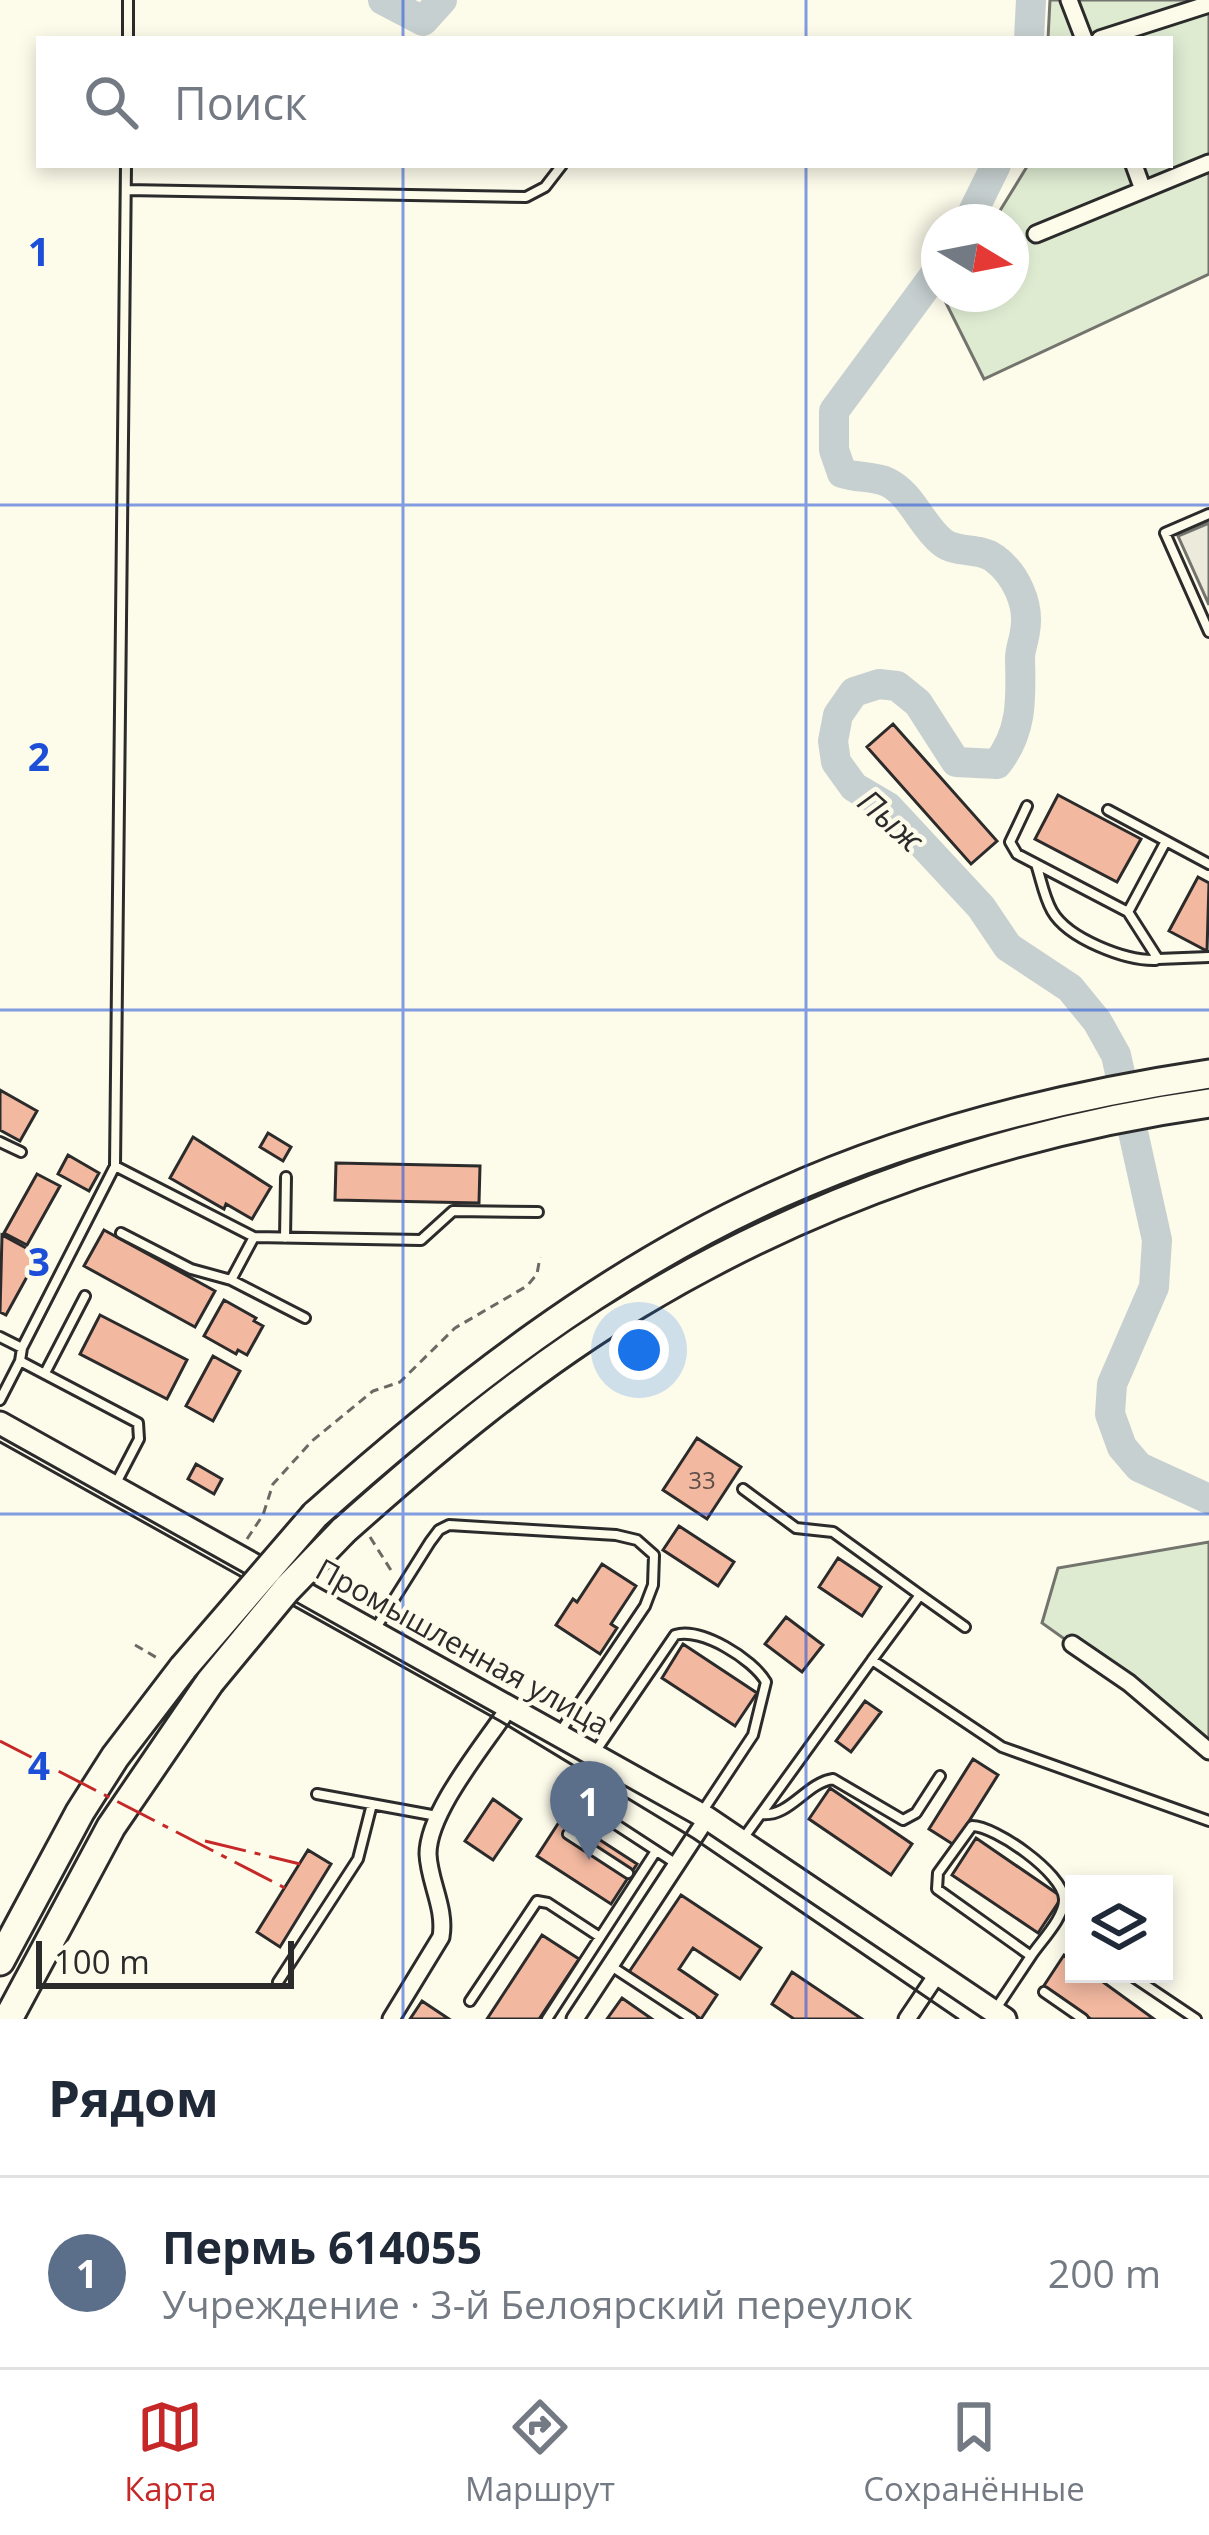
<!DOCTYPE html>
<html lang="ru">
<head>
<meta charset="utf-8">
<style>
  body { margin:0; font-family:"Open Sans",sans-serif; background:#f6f6f7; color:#1f2937 }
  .controls { position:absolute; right:36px; bottom:36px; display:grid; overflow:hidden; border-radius:0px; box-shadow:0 6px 18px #0003 }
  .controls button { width:108px; height:108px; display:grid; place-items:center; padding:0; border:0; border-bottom:3px solid #e0e1e3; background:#fff; color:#1f2937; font:60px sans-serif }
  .compass { position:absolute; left:921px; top:204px; width:108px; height:108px; border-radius:50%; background:#fff; box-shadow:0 6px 18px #0003; rotate:100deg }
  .scale { position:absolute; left:36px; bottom:30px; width:258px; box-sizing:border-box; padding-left:12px; border:6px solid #2b2b2b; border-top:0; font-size:33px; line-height:42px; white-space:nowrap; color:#2b2b2b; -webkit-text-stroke:9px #fdfbea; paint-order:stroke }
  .you { position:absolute; left:639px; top:1350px; width:42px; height:42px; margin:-30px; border:9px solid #fff; border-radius:50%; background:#1a73e8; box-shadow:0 0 0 18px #1a73e833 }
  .badge { display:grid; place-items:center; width:78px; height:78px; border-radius:50%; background:#c62828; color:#fff; font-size:39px; font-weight:700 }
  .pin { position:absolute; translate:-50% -99px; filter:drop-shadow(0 3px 6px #0008) }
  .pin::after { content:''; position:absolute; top:63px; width:42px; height:36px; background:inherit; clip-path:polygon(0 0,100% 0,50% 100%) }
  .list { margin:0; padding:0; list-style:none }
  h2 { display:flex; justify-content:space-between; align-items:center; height:156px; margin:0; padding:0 48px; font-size:51px }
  h2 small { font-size:39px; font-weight:400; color:#747a83 }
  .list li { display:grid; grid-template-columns:78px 1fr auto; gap:36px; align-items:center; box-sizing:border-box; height:192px; padding:0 48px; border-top:3px solid #e0e1e3 }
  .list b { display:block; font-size:45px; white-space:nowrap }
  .list p { margin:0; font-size:39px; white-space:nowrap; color:#747a83 }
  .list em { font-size:39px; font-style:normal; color:#747a83 }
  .icon { flex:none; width:66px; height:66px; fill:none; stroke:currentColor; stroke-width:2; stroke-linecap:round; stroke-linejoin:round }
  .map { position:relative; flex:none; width:1209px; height:2019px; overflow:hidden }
  .search { position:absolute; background:#fff; box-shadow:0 6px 18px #0003; left:36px; right:36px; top:36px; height:132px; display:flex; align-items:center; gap:30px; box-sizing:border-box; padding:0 42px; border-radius:0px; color:#747a83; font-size:45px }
  .sheet { height:348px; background:#fff }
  nav { display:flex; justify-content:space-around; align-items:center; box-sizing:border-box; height:168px; border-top:3px solid #e0e1e3; background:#fff; font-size:33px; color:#747a83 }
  nav a { display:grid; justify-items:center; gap:6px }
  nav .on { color:#c62828 }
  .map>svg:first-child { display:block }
</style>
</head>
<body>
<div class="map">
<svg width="1209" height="2019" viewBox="0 0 1209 2019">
  <rect width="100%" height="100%" fill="#fdfbea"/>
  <path fill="#deebd1" stroke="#74746e" stroke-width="3" d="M 1050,0 L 1209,0 L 1209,274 L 984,379 L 945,301 L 950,294 L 1011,294 L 1011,222 L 993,222 L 1028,165 L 1170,165 L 1170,39 L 1048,39 Z
    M 1209,1542 L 1209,1742 L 1042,1623 L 1058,1568 Z"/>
  <path fill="#eceadb" stroke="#74746e" stroke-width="3" d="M 1209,523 L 1209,605 L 1178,536 Z"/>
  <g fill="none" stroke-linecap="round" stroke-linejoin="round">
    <path stroke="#c7d0d0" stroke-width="30" d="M 383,0 L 423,21 L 442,0
      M 1029,39 L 1031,0
      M 968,222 L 996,165
      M 939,269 L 834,411 L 834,450 L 842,473 C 857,478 874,476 887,482 C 912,494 921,525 942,542 C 957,554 978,547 994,558 C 1016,574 1030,605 1025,631 C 1024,641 1020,649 1020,658 C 1021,698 1023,731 997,764 L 956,762 L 918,703 L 897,686 L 879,684 L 854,692 L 838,715 L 833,741 L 836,762 L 854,787 L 888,807 L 981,907 L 1008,947 L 1070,988 L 1097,1021 L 1116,1055 L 1157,1240 L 1154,1287 L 1112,1384 L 1110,1414 L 1122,1447 L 1139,1467 L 1209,1499"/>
  </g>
  <path fill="#f2b8a0" stroke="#2b2b2b" stroke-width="3" d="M 893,724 L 997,841 L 971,864 L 867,747 Z
    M 1058,795 L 1141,839 L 1117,882 L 1035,839 Z
    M 1198,877 L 1209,883 L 1207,951 L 1169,931 Z
    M 0,1090 L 37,1111 L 20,1141 L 0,1130 Z
    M 268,1133 L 291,1147 L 283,1161 L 260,1147 Z
    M 193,1137 L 271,1187 L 252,1219 L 226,1204 L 224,1209 L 170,1178 Z
    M 68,1155 L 99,1173 L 89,1191 L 58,1174 Z
    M 336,1163 L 480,1166 L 479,1203 L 335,1200 Z
    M 37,1174 L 60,1186 L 27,1245 L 4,1233 Z
    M 104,1230 L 215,1291 L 195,1327 L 84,1266 Z
    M 2,1235 L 39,1255 L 6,1315 L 0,1312 Z
    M 224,1300 L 256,1318 L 254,1321 L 263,1326 L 247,1355 L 238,1350 L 236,1354 L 204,1336 Z
    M 100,1315 L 187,1360 L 167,1399 L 80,1354 Z
    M 213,1356 L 240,1371 L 213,1421 L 186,1406 Z
    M 697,1438 L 741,1467 L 707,1519 L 663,1490 Z
    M 196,1464 L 222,1479 L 214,1494 L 188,1479 Z
    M 679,1526 L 734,1562 L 718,1586 L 663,1550 Z
    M 838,1558 L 881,1587 L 862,1616 L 819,1587 Z
    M 602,1564 L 636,1586 L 611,1624 L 617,1628 L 600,1654 L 556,1625 L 573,1599 L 577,1602 Z
    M 786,1617 L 823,1645 L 802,1672 L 765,1644 Z
    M 683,1644 L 757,1693 L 735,1726 L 662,1678 Z
    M 865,1701 L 881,1712 L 851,1752 L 836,1741 Z
    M 973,1759 L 998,1775 L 954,1845 L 929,1829 Z
    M 830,1788 L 912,1844 L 891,1875 L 809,1819 Z
    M 493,1799 L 521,1819 L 493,1860 L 465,1841 Z
    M 563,1816 L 637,1864 L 611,1904 L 537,1856 Z
    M 976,1838 L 1062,1897 L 1038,1933 L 952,1875 Z
    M 308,1850 L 331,1864 L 280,1947 L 257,1932 Z
    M 681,1895 L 761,1948 L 740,1979 L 693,1948 L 679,1969 L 717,1995 L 701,2019 L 629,1972 Z
    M 542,1935 L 579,1959 L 539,2019 L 487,2019 Z
    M 1064,1955 L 1074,1962 L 1074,1974 L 1092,1974 L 1154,2019 L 1091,2019 L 1043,1987 Z
    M 792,1972 L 862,2019 L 794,2019 L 772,2004 Z
    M 622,1998 L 652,2019 L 607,2019 Z
    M 422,2001 L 449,2019 L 410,2019 Z"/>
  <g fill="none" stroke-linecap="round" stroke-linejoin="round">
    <defs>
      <path id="lane" d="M 128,39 L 128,0
        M 126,190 L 526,197 L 545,187 L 562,165
        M 1209,514 L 1165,533 L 1209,632
        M 1027,806 L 1010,842 L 1017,854 L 1128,912 L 1158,959 L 1209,957
        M 1108,810 L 1166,841 L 1128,912
        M 1166,841 L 1209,864
        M 1036,864 C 1041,879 1044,897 1052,911 C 1068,939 1126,961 1156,960
        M 0,1142 L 21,1152
        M 115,1166 L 126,165
        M 121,1233 L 191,1269 L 231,1280
        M 254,1237 L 231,1280 L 305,1318
        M 285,1238 L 286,1177
        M 0,1337 L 22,1348
        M 20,1361 L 138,1423 L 139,1439 L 115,1485
        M 45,1373 L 85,1296
        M 0,1400 L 20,1361 L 22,1348 L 115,1166 L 254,1237 L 421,1240 L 453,1211 L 538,1212
        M 743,1489 L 796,1528 L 833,1532 L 920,1595 L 872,1660
        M 920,1595 L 965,1627
        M 374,1631 L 430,1542 L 439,1530 L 449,1525 L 616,1535 L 637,1540 L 654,1555 L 653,1585 L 645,1606 L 560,1732
        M 595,1752 L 675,1635 C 701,1627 753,1659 766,1682 L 753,1735 L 702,1812
        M 563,1790 L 675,1863
        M 317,1794 L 437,1816
        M 761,1814 C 789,1818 806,1783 833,1779 L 903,1820 L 916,1813 L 940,1776
        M 568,1834 L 628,1873
        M 742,1840 L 872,1660 L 1002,1747 L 1209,1821
        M 611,1966 L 692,2019
        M 1129,1974 L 1196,2019
        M 278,1982 L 358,1859 L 372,1804
        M 1044,1992 L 1083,2019
        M 470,2001 L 537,1901 L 548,1903 L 600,1937
        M 995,2010 L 1031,1956 L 937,1889 L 938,1873 L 972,1826 C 995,1826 1063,1873 1064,1899 C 1065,1917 1041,1941 1031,1956
        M 547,2019 L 656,1851"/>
      <path id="street" d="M 1069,0 L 1084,39
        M 1100,39 L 1209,4
        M 1134,165 L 1142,187
        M 1036,234 L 1209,163
        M 1072,1644 L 1129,1683 L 1209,1751
        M 391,2019 L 441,1937 C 446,1908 429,1882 428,1854 C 428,1811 486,1743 510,1706
        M 575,2019 L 707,1818
        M 907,2019 L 938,1973"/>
      <path id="secondary" d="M 0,1423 L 707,1818 L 1005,2019"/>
      <path id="highway" d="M 315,1515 C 455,1390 607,1271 779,1194 C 914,1133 1063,1096 1209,1074
        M 343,1531 C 435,1449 531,1368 638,1304 C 810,1200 1010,1131 1209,1103
        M 0,1961 L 80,1812 L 115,1757 L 183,1668
        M 8,2019 L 111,1827 L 210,1682"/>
    </defs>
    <use href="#lane" stroke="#2b2b2b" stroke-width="14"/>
    <use href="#street" stroke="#2b2b2b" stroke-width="21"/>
    <use href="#secondary" stroke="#2b2b2b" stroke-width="27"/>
    <use href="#highway" stroke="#2b2b2b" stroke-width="33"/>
    <path stroke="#6a6964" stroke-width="3" stroke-dasharray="9 6" stroke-linecap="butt" d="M 370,1537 L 394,1575
      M 247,1539 L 263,1515 L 273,1484 L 312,1441 L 373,1391 L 400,1382 L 455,1328 L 527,1286 L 537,1274 L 540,1257
      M 135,1645 L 159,1659"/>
    <use href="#lane" stroke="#fdfbea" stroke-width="8"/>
    <use href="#street" stroke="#fdfbea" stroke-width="15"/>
    <use href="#secondary" stroke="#fdfbea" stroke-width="21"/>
    <use href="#highway" stroke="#fdfbea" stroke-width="27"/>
    <path stroke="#2b2b2b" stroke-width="3" d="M 0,1442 L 500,1721 L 693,1838 L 958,2019"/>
    <defs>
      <path id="highway-bridge" d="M 183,1668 L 315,1515
        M 210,1682 L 287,1589 L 343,1531"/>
    </defs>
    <use href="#highway-bridge" stroke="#2b2b2b" stroke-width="33" stroke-linecap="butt"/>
    <use href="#highway-bridge" stroke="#fdfbea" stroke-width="27"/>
    <path stroke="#c62828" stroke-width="3" stroke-dasharray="42 9 6 9" stroke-linecap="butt" d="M 0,1741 L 285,1888
      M 205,1841 L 300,1864"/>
  </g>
  <path fill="none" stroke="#1d4ed8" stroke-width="3" stroke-opacity="0.55" d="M 403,0 L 403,39M 806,0 L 806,39M 403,165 L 403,2019M 806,165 L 806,2019M 0,505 L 1209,505M 0,1010 L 1209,1010M 0,1514 L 1209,1514"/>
  <g text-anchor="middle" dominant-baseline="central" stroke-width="9" stroke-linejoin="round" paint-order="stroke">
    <g font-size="24" fill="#5d4e48">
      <text x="702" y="1479">33</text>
    </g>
    <g font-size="30" fill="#2b2b2b" stroke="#fdfbea">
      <text transform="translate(463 1646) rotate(29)">Промышленная улица</text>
    </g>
    <g font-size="33" font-style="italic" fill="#2b2b2b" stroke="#fdfbea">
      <text transform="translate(891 820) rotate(42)">Пыж</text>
    </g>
  </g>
  <g font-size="39" text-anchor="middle" font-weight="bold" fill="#1d4ed8" stroke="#fdfbea" stroke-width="9" stroke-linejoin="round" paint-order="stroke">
    <text x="39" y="266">1</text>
    <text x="39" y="771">2</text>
    <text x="39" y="1276">3</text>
    <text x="39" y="1780">4</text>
  </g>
</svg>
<div class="controls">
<button><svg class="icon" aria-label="layers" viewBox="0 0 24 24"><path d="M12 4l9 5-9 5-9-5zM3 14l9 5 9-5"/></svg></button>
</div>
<svg class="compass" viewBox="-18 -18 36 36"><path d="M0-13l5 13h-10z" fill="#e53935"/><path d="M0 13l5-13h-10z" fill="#747a83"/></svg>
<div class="scale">100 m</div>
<div class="you"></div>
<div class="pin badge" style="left:589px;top:1860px;background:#5c6f8a">1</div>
<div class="search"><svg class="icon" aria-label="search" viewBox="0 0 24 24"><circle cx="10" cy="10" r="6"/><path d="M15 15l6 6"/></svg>Поиск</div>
</div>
<section class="sheet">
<h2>Рядом<small></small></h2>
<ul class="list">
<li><span class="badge" style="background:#5c6f8a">1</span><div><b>Пермь 614055</b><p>Учреждение · 3-й Белоярский переулок</p></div><em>200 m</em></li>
</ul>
</section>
<nav>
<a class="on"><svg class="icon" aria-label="map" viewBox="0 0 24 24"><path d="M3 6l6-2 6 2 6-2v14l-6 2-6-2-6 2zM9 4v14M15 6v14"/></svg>Карта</a>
<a><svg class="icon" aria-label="directions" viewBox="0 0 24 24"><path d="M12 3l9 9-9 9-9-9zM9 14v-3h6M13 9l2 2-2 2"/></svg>Маршрут</a>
<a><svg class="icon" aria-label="saved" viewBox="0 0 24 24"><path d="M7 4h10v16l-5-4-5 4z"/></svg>Сохранённые</a>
</nav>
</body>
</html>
